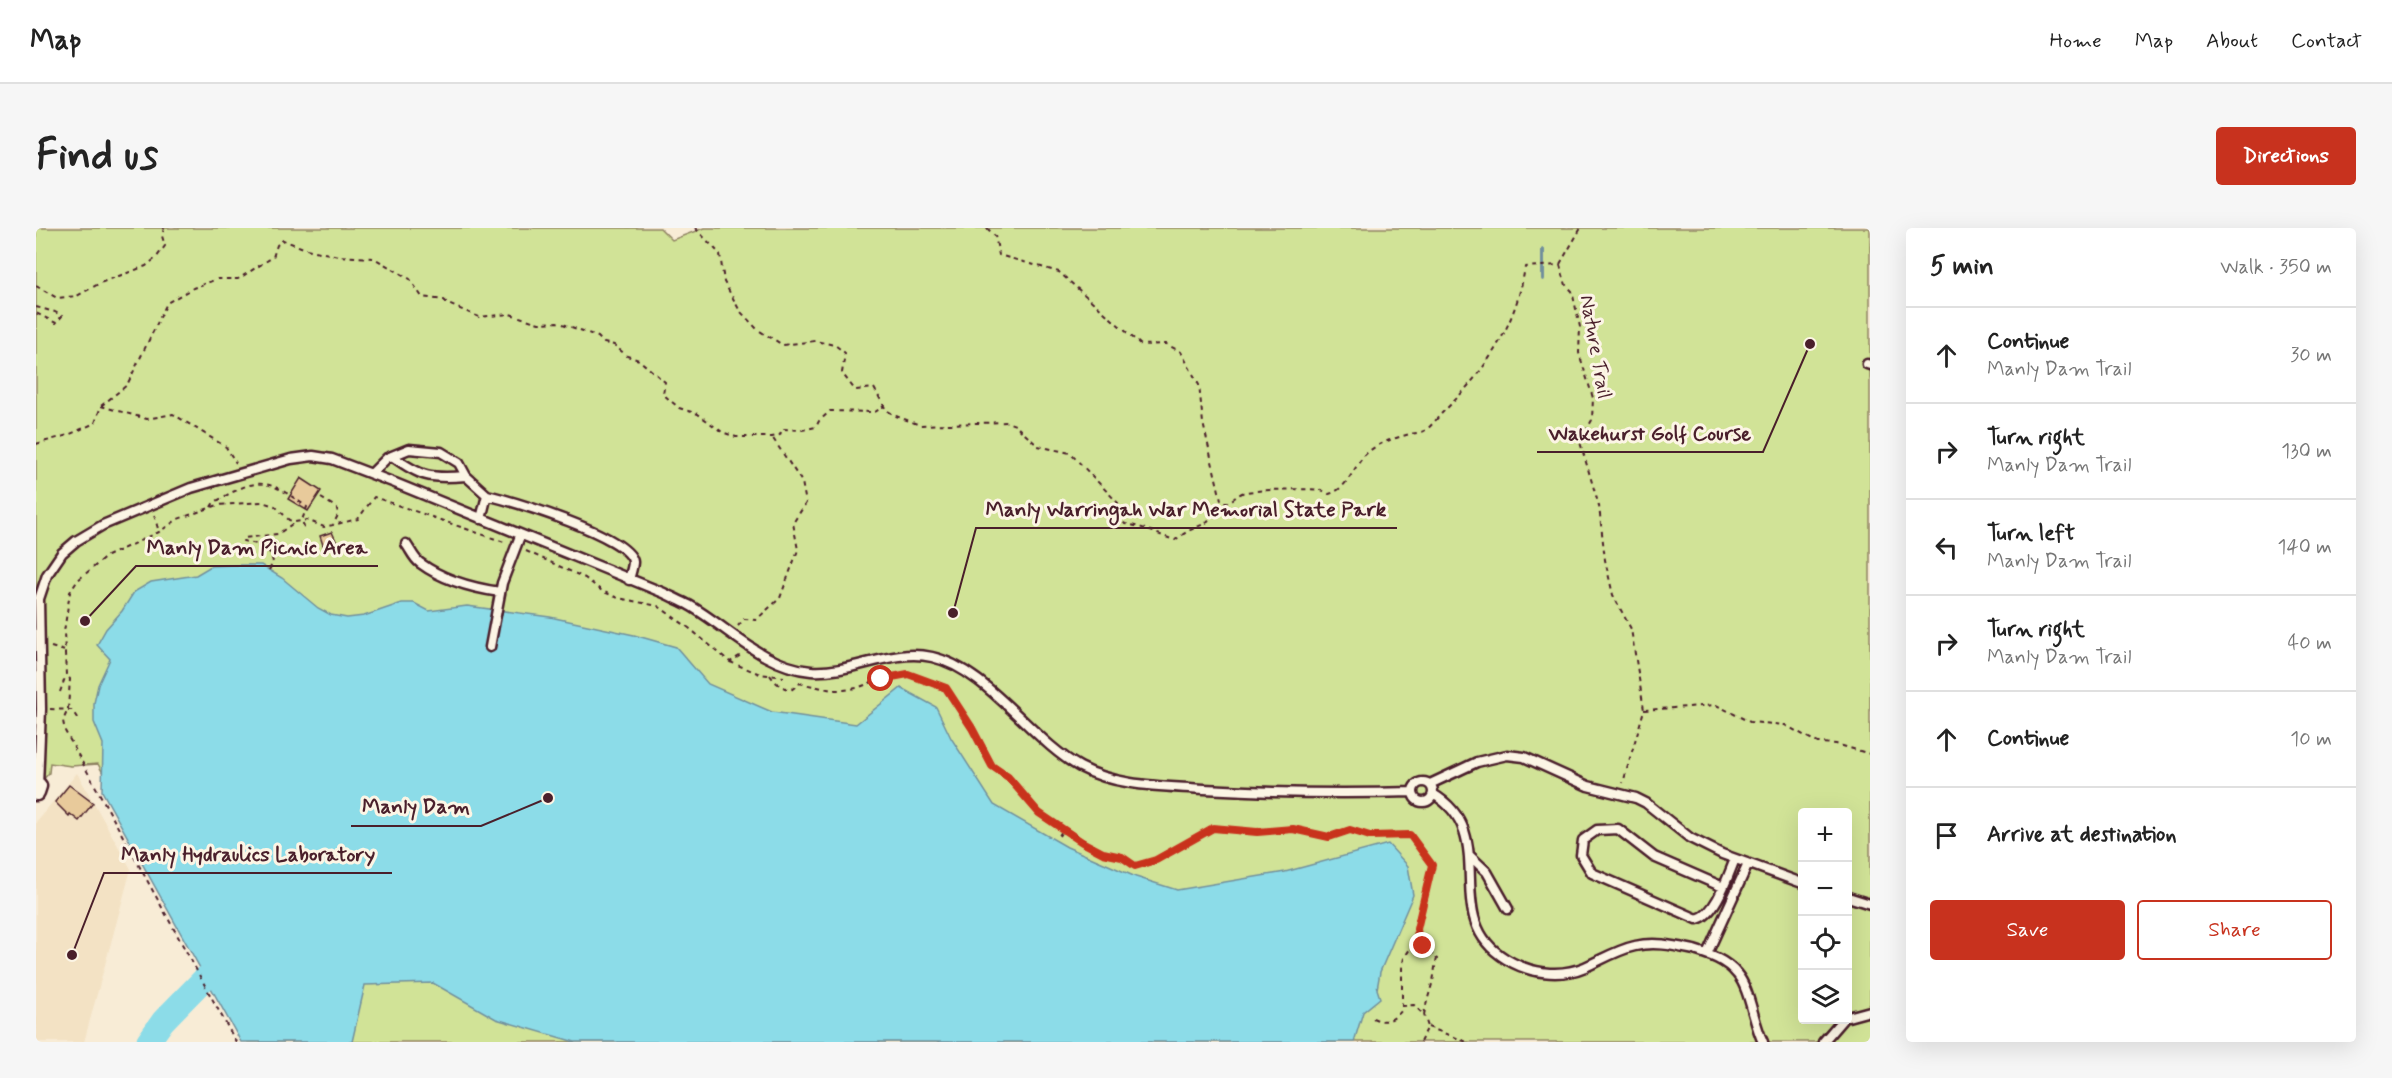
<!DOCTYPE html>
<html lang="en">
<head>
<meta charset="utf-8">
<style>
  body { margin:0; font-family:Mynerve,sans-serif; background:#f6f6f6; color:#222 }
  .controls { position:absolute; right:18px; bottom:18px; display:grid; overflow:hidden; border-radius:6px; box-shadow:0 6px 24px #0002 }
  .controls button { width:54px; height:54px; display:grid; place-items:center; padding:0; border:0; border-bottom:2px solid #e0e0e0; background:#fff; color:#222; font:30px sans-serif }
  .stop { position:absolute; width:18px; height:18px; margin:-14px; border:4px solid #c8321e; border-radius:50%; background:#fff }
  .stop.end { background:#c8321e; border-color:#fff; box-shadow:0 2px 6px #0008 }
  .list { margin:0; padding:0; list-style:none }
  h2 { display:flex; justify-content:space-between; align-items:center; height:78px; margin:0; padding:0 24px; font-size:26px }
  h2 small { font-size:20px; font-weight:400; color:#767676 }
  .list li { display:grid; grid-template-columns:39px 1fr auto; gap:18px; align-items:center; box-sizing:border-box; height:96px; padding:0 24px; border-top:2px solid #e0e0e0 }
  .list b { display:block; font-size:22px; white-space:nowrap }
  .list p { margin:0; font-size:20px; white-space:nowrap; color:#767676 }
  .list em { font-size:20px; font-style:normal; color:#767676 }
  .actions { display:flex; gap:12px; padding:18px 24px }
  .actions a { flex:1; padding:14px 0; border:2px solid #c8321e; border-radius:6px; text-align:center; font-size:21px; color:#c8321e }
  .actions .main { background:#c8321e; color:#fff }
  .icon { flex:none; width:33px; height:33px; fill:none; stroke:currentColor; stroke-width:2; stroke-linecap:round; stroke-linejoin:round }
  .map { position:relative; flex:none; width:1834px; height:814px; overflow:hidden; border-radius:6px }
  header { display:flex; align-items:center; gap:36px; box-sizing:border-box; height:84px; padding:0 30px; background:#fff; border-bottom:2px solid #e0e0e0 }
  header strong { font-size:28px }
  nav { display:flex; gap:33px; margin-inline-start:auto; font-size:21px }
  .intro { display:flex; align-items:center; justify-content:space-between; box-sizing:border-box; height:144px; padding:0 36px }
  h1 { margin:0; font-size:42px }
  .button { padding:15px 27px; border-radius:6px; background:#c8321e; color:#fff; font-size:21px; font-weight:700 }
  main { display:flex; gap:36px; padding:0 36px }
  aside { flex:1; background:#fff; border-radius:6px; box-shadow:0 6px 24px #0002 }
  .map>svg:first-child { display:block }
</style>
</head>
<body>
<header>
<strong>Map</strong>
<nav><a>Home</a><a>Map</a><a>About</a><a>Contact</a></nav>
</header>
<div class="intro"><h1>Find us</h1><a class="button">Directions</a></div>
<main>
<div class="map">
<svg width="1834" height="814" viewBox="0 0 1834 814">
  <rect width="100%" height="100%" fill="#f8ecd6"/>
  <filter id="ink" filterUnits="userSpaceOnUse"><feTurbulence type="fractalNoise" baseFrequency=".0167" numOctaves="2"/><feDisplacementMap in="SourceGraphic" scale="12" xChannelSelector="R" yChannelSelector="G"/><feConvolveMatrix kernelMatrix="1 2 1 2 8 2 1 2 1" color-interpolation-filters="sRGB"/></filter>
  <g filter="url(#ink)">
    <path fill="#f3e2c4" d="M 41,545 L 95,641 L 48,814 L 0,814 L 0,594 Z"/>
    <path fill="#d1e397" stroke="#8e8161" stroke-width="1.5" fill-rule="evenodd" d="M 0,0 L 624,0 L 636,12 L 668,0 L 1834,0 L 1834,814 L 212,814 L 62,536 L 35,538 L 14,535 L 13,545 L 0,560 ZM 1766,584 L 1812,584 L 1812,792 L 1766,792 Z"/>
    <path fill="#8cdce8" stroke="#72909c" stroke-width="1.5" d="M 200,337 L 225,337 L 246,350 L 282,380 L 295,387 L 311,390 L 328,388 L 366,375 L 378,375 L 393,383 L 431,378 L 514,389 L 598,407 L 640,419 L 672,456 L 736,484 L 820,496 L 865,460 L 900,479 L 915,510 L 958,577 L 1031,619 L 1100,649 L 1141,662 L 1249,644 L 1352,616 L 1372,638 L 1377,667 L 1344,744 L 1341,761 L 1344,770 L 1327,784 L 1318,814 L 539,814 L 460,791 L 397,755 L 329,757 L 316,814 L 205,814 L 66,563 L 67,516 L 58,494 L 58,475 L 62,457 L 74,431 L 61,417 L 70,401 L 86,383 L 98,364 L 115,354 L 160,347 L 175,338 Z"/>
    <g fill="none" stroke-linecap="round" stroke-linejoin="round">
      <path stroke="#72909c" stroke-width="4" d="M 1507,22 L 1507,51"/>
      <path stroke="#8cdce8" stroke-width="24" d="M 112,814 L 127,793 L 169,750"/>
    </g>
    <path fill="#e8ca9b" stroke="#4a1f2b" stroke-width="1.5" d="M 265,250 L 285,263 L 272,283 L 252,271 Z
      M 296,304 L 301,315 L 288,320 L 284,308 Z
      M 33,557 L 57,575 L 43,593 L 34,586 L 33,588 L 19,574 Z"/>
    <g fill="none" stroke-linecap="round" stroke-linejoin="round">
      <defs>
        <path id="service" d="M 1831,136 L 1834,137
          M 356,228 C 385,249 394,251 430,248
          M 335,246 L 351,230 L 373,221 L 405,224 L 423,235 L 430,248 L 451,267
          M 445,291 L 451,267 C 475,273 595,308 597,334 C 597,339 594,347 593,352
          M 370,316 C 374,321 378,331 384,335 C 407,352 436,360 464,364
          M 454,419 L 466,355 L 484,308
          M1377 564a10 10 0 1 1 20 0a10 10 0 1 1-20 0Z
          M 1394,556 L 1441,534 L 1471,527 L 1488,529 L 1552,558 L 1600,570 L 1610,575 L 1654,610 L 1686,626 L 1766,655
          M 2,558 L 5,481 L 3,371 L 11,347 L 26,325 L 40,313 L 67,297 L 155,260 L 255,231 L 277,228 L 296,231 L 359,255 L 628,365 C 636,369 645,373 653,377 C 692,399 727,439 775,443 C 816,446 855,420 896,429 C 951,441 995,512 1044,539 C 1082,559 1127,558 1168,561 C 1238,565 1307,566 1377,564
          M 1397,566 C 1467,607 1401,690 1470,731 C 1493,745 1523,750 1549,739 C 1565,732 1581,722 1599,718 C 1619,713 1639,718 1658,722 C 1674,727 1690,732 1701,746 C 1714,761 1717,794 1727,814
          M 1433,627 L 1451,644 L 1472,681
          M 1687,659 L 1618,629 L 1582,601 L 1561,602 L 1547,612 L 1545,627 L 1556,645 L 1661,691 C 1679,688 1692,648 1699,631
          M 1812,669 L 1834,676
          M 1671,726 L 1712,636
          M 1812,789 L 1834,783
          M 1787,814 L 1806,792"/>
        <path id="minor" d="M 0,564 L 2,558"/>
      </defs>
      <use href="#service" stroke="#4a1f2b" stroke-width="13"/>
      <use href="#minor" stroke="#4a1f2b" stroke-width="21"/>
      <path stroke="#4a1f2b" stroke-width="2" stroke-dasharray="4.5 4.5" stroke-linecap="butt" d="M 659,0 L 684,26 L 688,54 L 704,83 L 722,102 L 747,117 L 779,113 L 799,117 L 809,125 L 806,145 L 819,162 L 838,160 L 848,178
        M 951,0 L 959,8 L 963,27 L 1023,44 L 1105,117 L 1130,116 L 1145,124 L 1163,157 L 1167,195 L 1186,276
        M 1524,36 L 1545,0
        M 0,58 L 21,70 L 41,68 L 64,55 L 110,38 L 120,30 L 129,18 L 126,8 L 128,0
        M 0,79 L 19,84 L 26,88 L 20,95 L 0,85
        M 65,178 L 111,191 L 137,186 L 190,219 L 200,235
        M 0,216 L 32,207 L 59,195 L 65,178 L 91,157 L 131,75 L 157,60 L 181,51 L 202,51 L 237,29 L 241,17 L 247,12 L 270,21 L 302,28 L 338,30 L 374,51 L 386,69 L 408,72 L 412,76 L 443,89 L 474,86 L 503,95 L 521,94 L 547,103 L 562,109 L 568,115 L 578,117 L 591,128 L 603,132 L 629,154 L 627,166 L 643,180 L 662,186 L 686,204 L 700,209 L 736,209 L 744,207 L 746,201 L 766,202 L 780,199 L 783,193 L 794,183 L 839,184 L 848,178 L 850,182 L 860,188 L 884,197 L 971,194 L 979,197 L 1002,218 L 1034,225 L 1082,275 L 1078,283 L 1089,296 C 1107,298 1121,307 1139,312 L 1152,303 L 1170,295 L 1186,276 C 1196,274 1198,269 1206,265 C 1212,262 1278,260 1285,262 C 1286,262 1291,265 1293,266 C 1314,260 1317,237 1332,224 C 1344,214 1359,210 1374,206 C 1378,205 1384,205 1388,203 C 1395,199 1401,190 1407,184 C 1450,143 1480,98 1489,39 L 1524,37 L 1530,57 L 1536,63 L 1544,99 L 1543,125 L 1557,170 L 1556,192 L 1544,214 L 1563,278 L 1569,332 L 1577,367 L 1595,401 L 1608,482 L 1587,555
        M 285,270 L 301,280 L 302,287 L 297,297
        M 175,279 L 178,274 C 186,271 191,266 199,263 C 230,246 246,262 271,279 L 266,292 L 269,303
        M 118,287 L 123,304
        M 490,323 L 549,350 L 566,363 L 582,370 L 622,378 L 653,400 L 694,434 L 705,427
        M 233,342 L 237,335 C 235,317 221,316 207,313 L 208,310 L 242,306 L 259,294
        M 702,398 L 708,391 L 720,392 L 744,370 L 762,322 L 757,295 L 770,275 L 766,254 L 736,209
        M 15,419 L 29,423
        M 694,434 L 724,446 L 748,449
        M 734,447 C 739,455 745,459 755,462 L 763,456
        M 763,455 L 796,462 L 808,462 L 821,460 L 845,451 L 872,446 L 910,460 L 936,500 L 956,538 L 972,549 L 1003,585 L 1067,625 L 1086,629 L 1099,637 L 1120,632 L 1177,600 L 1221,604 L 1257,601 L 1293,609 L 1314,602 L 1334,608 L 1374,607 L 1396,637 L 1381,701 C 1382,715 1391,721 1401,731 C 1398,739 1399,748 1396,756 C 1393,767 1390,775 1388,787 L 1378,777 L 1366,778
        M 24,464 L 30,447
        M 14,481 L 36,482 L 43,493
        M 1608,482 L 1680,477 L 1714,494 L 1749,497 L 1782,515 L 1800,516 L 1834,526
        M 1023,608 L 1027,601
        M 1337,790 C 1349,796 1358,792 1366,782 L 1366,740 L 1368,730 L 1382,709
        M 1392,799 L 1431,814
        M 200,814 L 29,503 L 27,493 L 32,481 L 34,451 L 30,447 L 28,404 L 34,364 L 42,352 L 71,328 L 123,304 L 142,291 L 182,277 L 226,274 L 239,278 L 253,292 L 259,294 L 271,292 L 288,299 L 322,291 L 338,269 L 471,315
        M 1384,814 L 1392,799 L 1388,787"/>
      <use href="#service" stroke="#fcf5e5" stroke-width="8"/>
      <use href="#minor" stroke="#fcf5e5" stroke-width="16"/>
    </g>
  </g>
  <g fill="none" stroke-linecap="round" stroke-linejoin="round" filter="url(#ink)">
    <path stroke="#c8321e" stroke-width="8" d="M 845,451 L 872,446 L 910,460 L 936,500 L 956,538 L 972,549 L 1003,585 L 1046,614 L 1067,625 L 1086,629 L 1099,638 L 1120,632 L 1177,600 L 1221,604 L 1257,601 L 1293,609 L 1314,602 L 1334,608 L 1374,607 L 1396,637 L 1381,701 L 1382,709 L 1387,718"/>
  </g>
  <g text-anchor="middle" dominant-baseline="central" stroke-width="6" stroke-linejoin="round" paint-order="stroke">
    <g font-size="20" fill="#4a1f2b" stroke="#fcf5e5">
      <text transform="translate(1559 119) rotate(80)">Nature Trail</text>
    </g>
  </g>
  <path fill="none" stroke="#4a1f2b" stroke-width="2" d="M1774 116L1727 224H1501M917 385L940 300H1361M49 393L100 338H342M512 570L445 598H315M36 727L68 645H356"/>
  <g fill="#4a1f2b" stroke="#fcf5e5" stroke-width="2">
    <circle cx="1774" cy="116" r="6"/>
    <circle cx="917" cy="385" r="6"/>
    <circle cx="49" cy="393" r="6"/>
    <circle cx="512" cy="570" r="6"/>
    <circle cx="36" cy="727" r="6"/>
  </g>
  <g font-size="21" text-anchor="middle" font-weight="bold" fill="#4a1f2b" stroke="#fcf5e5" stroke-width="6" stroke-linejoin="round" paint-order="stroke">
    <text x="1614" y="212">Wakehurst Golf Course</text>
    <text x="1150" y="288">Manly Warringah War Memorial State Park</text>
    <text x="221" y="326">Manly Dam Picnic Area</text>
    <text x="380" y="585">Manly Dam</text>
    <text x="212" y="633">Manly Hydraulics Laboratory</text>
  </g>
</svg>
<div class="controls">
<button>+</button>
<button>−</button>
<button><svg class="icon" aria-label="locate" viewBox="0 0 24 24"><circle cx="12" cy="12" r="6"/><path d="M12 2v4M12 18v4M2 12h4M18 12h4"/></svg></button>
<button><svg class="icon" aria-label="layers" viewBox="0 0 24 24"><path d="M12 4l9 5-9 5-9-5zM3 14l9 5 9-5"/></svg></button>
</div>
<div class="stop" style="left:845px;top:451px"></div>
<div class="stop end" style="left:1387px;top:718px"></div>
</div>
<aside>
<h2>5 min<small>Walk · 350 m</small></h2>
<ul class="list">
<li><svg class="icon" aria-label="ahead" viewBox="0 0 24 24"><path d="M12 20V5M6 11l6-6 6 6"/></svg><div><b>Continue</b><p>Manly Dam Trail</p></div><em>30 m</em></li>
<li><svg class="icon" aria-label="right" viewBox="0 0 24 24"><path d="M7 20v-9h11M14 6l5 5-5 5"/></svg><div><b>Turn right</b><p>Manly Dam Trail</p></div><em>130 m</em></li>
<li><svg class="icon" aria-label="left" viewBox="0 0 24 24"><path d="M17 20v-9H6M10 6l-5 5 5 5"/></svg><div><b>Turn left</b><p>Manly Dam Trail</p></div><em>140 m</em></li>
<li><svg class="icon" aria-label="right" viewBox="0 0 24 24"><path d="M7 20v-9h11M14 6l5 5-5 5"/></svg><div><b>Turn right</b><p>Manly Dam Trail</p></div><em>40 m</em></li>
<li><svg class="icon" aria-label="ahead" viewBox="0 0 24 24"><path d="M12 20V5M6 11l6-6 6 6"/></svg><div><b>Continue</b></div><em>10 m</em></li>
<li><svg class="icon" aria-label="arrive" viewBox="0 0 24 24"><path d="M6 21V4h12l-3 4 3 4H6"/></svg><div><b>Arrive at destination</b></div></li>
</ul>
<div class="actions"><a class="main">Save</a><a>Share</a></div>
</aside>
</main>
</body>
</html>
